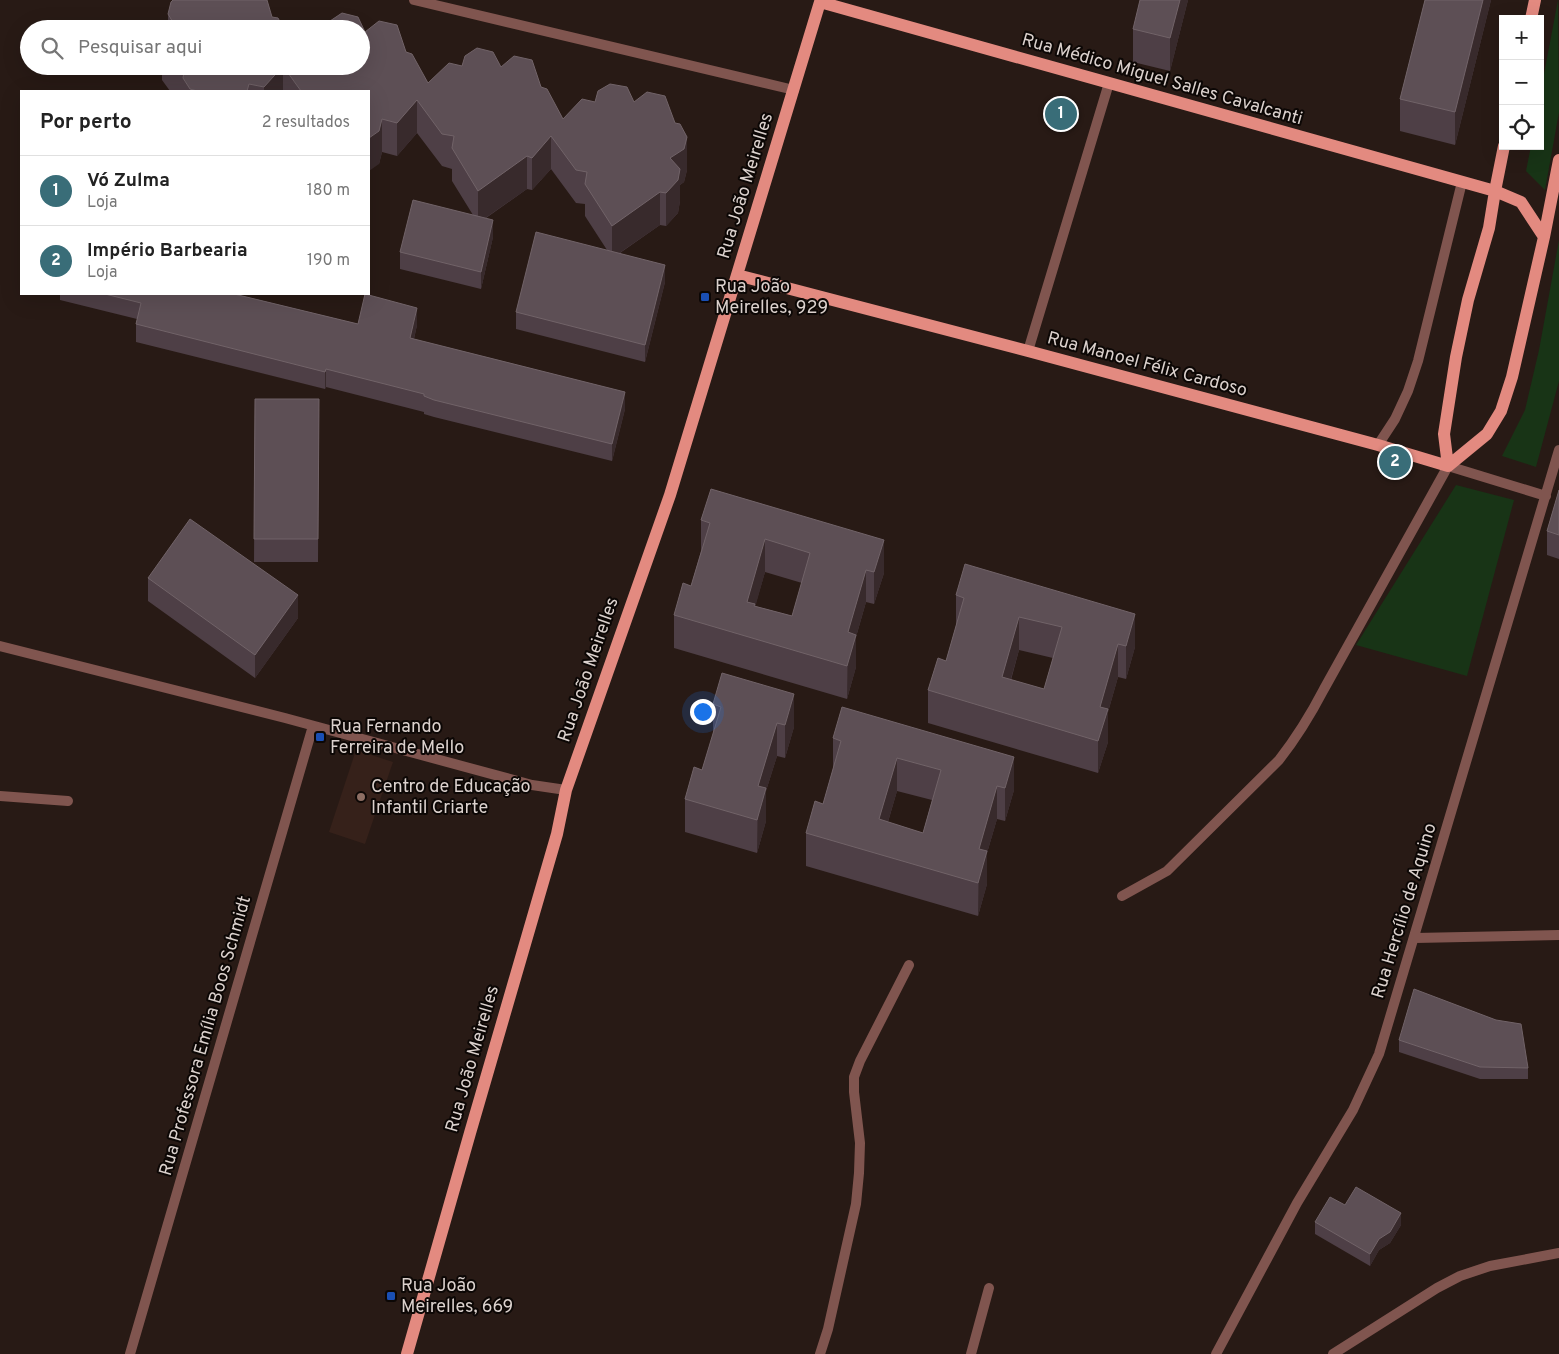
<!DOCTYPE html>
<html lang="pt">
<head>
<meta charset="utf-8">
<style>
  body { margin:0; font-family:Overpass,sans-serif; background:#f2f2f2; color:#222 }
  .controls { position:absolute; right:15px; top:15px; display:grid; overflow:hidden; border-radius:0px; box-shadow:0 5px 20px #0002 }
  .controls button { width:45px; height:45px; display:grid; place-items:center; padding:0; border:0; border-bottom:1px solid #e0e0e0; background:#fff; color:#222; font:25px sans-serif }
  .you { position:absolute; left:702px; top:711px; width:18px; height:18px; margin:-12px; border:4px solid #fff; border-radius:50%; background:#1a73e8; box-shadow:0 0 0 8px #1a73e833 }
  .badge { display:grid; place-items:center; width:32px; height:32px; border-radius:50%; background:#396d78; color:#fff; font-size:16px; font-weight:700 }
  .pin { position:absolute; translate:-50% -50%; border:2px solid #fff; box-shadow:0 1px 5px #0006 }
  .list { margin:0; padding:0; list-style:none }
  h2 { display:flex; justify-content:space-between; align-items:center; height:65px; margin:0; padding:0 20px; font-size:21px }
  h2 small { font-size:16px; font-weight:400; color:#767676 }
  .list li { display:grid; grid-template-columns:32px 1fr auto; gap:15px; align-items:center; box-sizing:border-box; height:70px; padding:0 20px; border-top:1px solid #e0e0e0 }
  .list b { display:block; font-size:19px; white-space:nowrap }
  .list p { margin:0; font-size:16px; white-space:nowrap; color:#767676 }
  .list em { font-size:16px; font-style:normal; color:#767676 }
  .icon { flex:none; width:28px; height:28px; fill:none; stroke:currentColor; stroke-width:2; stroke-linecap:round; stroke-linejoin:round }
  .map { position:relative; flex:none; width:1559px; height:1354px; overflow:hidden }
  .search { position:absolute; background:#fff; box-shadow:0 5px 20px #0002; left:20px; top:20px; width:350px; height:55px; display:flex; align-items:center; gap:12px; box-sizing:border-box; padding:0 18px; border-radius:28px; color:#767676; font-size:19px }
  .panel { position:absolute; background:#fff; box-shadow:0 5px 20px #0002; left:20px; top:90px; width:350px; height:205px; border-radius:0px }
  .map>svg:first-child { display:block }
</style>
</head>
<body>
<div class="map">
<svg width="1559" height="1354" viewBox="0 0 1559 1354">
  <rect width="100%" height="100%" fill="#281a15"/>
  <path fill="#36211a" d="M 356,750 L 393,762 L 365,844 L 329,832 Z"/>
  <path fill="#183416" d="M 1558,0 L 1559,112 L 1545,190 L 1526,171 L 1531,146 L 1540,146 L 1540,95 Z
    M 1559,240 L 1559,381 L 1536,467 L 1502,456 L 1525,410 L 1539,350 Z
    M 1456,485 L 1514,500 L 1467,676 L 1356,645 Z"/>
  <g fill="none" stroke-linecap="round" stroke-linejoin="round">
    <path stroke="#80554f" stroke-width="10" d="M 414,0 L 794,90
      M 1028,351 L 1109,83
      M 1378,445 L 1395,419 L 1408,391 L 1418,361 L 1462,182
      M 0,646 L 285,718 L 532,785 L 566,790
      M 0,796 L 68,801
      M 1122,896 L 1167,871 L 1279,760 C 1297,737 1311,714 1324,689 L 1448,466 L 1546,496
      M 1415,938 L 1559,935
      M 130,1354 L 313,726
      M 820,1354 L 828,1329 L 856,1204 L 859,1173 L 860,1143 L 854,1092 L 854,1077 L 860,1061 L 909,965
      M 971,1354 L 989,1288
      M 1216,1354 L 1297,1203 L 1353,1110 L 1379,1054 L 1559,450
      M 1333,1354 L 1437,1288 L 1460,1276 L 1490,1266 L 1559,1253"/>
    <path stroke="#e38a80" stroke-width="12" d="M 1531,19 L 1535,0
      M 737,275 L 1028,351 L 1378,445 L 1448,466
      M 1448,466 L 1487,434 L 1501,411 L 1512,377 L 1544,237 L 1559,160
      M 1448,466 L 1444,434 L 1456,357 L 1468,300 L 1489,228 L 1495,191 L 1504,146
      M 407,1354 L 470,1133 L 557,834 L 566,790 L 670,495 L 820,2 L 1495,191 L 1521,202 L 1544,237"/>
  </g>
  <path fill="#4e3f46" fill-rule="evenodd" d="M 1188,0 L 1170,71 L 1133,62 L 1133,29 Z
    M 1425,0 L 1491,0 L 1455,145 L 1400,131 L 1400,99 Z
    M 168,14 L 272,17 L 284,29 L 168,29 Z
    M 365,32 L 406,52 L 428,83 L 462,66 L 501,67 L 541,87 L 563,119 L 595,102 L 634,102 L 687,170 L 684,182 L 680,185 L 680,201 L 678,213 L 666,226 L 660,225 L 620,253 L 665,282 L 645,362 L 516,329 L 516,312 L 607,250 L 585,216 L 585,204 L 576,203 L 551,169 L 532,190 L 527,189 L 486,218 L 493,237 L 481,289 L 400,269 L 400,252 L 473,215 L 452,181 L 452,169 L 442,166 L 417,133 L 397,156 L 382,152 L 379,164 L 369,91 L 170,91 L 162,80 L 162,66 L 361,66 Z
    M 60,294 L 234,294 L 358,324 L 417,325 L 414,339 L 625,409 L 612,461 L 434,417 L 424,414 L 424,412 L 326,387 L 325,389 L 136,342 L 136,324 L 137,319 L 60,300 Z
    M 255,399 L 319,399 L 318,562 L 254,562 Z
    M 1559,490 L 1559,559 L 1547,555 L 1547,531 Z
    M 701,520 L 884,573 L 874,604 L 866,602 L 856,637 L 856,667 L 847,699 L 674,648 L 674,615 L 691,586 L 701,551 ZM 765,572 L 802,583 L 792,616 L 755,606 Z
    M 148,578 L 298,618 L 255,678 L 148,601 Z
    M 956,595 L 1135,647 L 1126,679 L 1118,677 L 1108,712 L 1108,742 L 1098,773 L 928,723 L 928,690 L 946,661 L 956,626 ZM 1019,650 L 1053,658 L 1044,689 L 1011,680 Z
    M 713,704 L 794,727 L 785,758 L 777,756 L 766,791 L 766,821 L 757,853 L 685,832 L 685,799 L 702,770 L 713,735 Z
    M 833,738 L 1014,790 L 1005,821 L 997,819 L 987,853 L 987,884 L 978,916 L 806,866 L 806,833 L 823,804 L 833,769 ZM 897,791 L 932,800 L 923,833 L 888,822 Z
    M 1399,1040 L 1528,1068 L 1528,1079 L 1480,1079 L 1399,1052 Z
    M 1345,1205 L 1401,1225 L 1390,1243 L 1379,1250 L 1370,1266 L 1315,1234 L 1315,1222 Z"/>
  <path fill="#382a2c" d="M 1180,0 L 1188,0 L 1170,71 L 1170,38 Z
    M 1483,0 L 1491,0 L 1455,145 L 1455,112 Z
    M 283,66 L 283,91 L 264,91 L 264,87 Z
    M 417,100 L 417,133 L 397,156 L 397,123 Z
    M 382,119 L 382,152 L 379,164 L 369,171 L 369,138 Z
    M 551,136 L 551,169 L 532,190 L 532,158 Z
    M 687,137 L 687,170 L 684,182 L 680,185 L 680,201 L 678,213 L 666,226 L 666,193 L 670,158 Z
    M 527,156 L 527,189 L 478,223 L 478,191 Z
    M 660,192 L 660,225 L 612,258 L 612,226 Z
    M 493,220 L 493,237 L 481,289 L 481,272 Z
    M 665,265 L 665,282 L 645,362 L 645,345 Z
    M 417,308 L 417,325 L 410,356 L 410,338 Z
    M 326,369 L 326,387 L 325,389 L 325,372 Z
    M 625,392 L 625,409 L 612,461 L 612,444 Z
    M 765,539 L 765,572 L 755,608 L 747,602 Z
    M 884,540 L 884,573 L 874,604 L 874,572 Z
    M 866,570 L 866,602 L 856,637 L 856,667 L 847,699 L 848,632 Z
    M 298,595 L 298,618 L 255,678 L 255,655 Z
    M 1135,614 L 1135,647 L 1126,679 L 1126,646 Z
    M 1019,617 L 1019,650 L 1002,710 L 1002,677 Z
    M 1118,644 L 1118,677 L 1108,712 L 1108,742 L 1098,773 L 1098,741 L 1100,707 Z
    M 794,694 L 794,727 L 785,758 L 785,725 Z
    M 777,723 L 777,756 L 766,791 L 766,821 L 757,853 L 758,786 Z
    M 1014,757 L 1014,790 L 1005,821 L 1005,788 Z
    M 897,758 L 897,791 L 879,852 L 879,819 Z
    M 997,786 L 997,819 L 987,853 L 987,884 L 978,916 L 979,849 Z
    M 1401,1213 L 1401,1225 L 1390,1243 L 1379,1250 L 1370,1266 L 1370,1254 L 1379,1239 Z"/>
  <path fill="#5d4f55" stroke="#716368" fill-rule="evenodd" d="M 173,0 L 267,0 L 272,17 L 278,18 L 284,29 L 177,29 L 168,14 L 171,2 Z
    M 1140,0 L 1180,0 L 1170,38 L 1133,29 Z
    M 1425,0 L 1483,0 L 1455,112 L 1400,99 Z
    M 342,13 L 358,17 L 365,32 L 379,21 L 397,25 L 406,52 L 412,54 L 428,83 L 449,63 L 462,66 L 465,56 L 477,48 L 493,52 L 501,67 L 514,56 L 532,60 L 541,87 L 547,89 L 563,119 L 582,99 L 595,102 L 598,91 L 610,84 L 627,87 L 634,102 L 647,92 L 665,96 L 675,123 L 680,124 L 687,137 L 684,149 L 670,158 L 680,169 L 678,180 L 666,193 L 660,192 L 612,226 L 585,184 L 587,172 L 576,170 L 551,136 L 532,158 L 527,156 L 478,191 L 452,148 L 454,136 L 442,134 L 417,100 L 397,123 L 382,119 L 379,131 L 369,138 L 369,91 L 301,91 L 283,66 L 361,66 L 361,29 L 327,29 L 330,21 Z
    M 185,66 L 283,66 L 264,87 L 249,84 L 247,91 L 197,91 L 190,89 L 183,78 Z
    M 413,200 L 493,220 L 481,272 L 400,252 Z
    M 536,232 L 665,265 L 645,345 L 516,312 Z
    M 105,294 L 234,294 L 358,324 L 365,294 L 417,308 L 410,338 L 625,392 L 612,444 L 434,400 L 424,396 L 424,394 L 326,369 L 325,372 L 136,324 L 141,303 Z
    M 255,399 L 319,399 L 318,539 L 254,539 Z
    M 711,489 L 884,540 L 874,572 L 866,570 L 848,632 L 856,635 L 847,666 L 674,615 L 683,583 L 691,586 L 710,523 L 701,520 ZM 765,539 L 810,553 L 792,616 L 754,606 L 755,604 L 747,602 Z
    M 1559,490 L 1559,535 L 1547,531 Z
    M 190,519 L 298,595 L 255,655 L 148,578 Z
    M 965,564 L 1135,614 L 1126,646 L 1118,644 L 1100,707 L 1108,709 L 1098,741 L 928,690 L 938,658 L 946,661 L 964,598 L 956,595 ZM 1019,617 L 1062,627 L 1044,689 L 1002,677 Z
    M 722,673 L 794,694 L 785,725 L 777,723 L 758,786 L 766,788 L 757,820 L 685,799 L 694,767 L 702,770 L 721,707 L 713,704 Z
    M 842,707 L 1014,757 L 1005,788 L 997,786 L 979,849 L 987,851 L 978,883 L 806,833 L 815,801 L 823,804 L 841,741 L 833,738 ZM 897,758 L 941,770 L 923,833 L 879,819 Z
    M 1414,989 L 1496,1020 L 1521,1024 L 1528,1068 L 1480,1067 L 1399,1040 Z
    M 1356,1187 L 1401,1213 L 1390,1232 L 1379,1239 L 1370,1254 L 1315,1222 L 1330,1197 L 1345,1205 Z"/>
  <g fill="#1a4fb4" stroke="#0c0705" stroke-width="2">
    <rect x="700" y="292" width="10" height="10" rx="2.5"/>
    <rect x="315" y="732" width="10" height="10" rx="2.5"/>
    <rect x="386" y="1291" width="10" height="10" rx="2.5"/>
  </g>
  <circle fill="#8d6e63" stroke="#0c0705" stroke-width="2" cx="361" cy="797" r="5"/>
  <g text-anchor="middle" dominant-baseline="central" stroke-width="4" stroke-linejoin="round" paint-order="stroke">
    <g font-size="18" fill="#dbd1cd" stroke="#0c0705">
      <text transform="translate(1162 80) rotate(16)">Rua Médico Miguel Salles Cavalcanti</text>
      <text transform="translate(746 186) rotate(-73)">Rua João Meirelles</text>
      <text transform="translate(1147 365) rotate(15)">Rua Manoel Félix Cardoso</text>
      <text transform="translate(589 670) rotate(-71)">Rua João Meirelles</text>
      <text transform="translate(1405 911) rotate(-73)">Rua Hercílio de Aquino</text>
      <text transform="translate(206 1036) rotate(-74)">Rua Professora Emília Boos Schmidt</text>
      <text transform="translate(473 1059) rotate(-74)">Rua João Meirelles</text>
    </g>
    <g font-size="18" fill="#dbd1cd" stroke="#0c0705" text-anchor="start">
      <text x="715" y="287">Rua João<tspan x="715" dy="21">Meirelles, 929</tspan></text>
      <text x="330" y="727">Rua Fernando<tspan x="330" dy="21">Ferreira de Mello</tspan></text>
      <text x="371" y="787">Centro de Educação<tspan x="371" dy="21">Infantil Criarte</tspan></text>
      <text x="401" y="1286">Rua João<tspan x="401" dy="21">Meirelles, 669</tspan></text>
    </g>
  </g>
</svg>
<div class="controls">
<button>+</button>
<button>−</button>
<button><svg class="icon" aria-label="locate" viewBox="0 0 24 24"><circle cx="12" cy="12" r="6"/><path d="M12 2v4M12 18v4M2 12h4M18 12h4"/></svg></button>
</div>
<div class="you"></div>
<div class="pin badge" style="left:1061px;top:114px">1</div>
<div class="pin badge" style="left:1395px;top:462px">2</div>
<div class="search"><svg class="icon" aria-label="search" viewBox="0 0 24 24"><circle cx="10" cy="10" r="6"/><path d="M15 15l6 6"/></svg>Pesquisar aqui</div>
<section class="panel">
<h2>Por perto<small>2 resultados</small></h2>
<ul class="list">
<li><span class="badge">1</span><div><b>Vó Zulma</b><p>Loja</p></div><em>180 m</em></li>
<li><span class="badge">2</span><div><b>Império Barbearia</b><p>Loja</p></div><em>190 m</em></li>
</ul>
</section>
</div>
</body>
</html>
